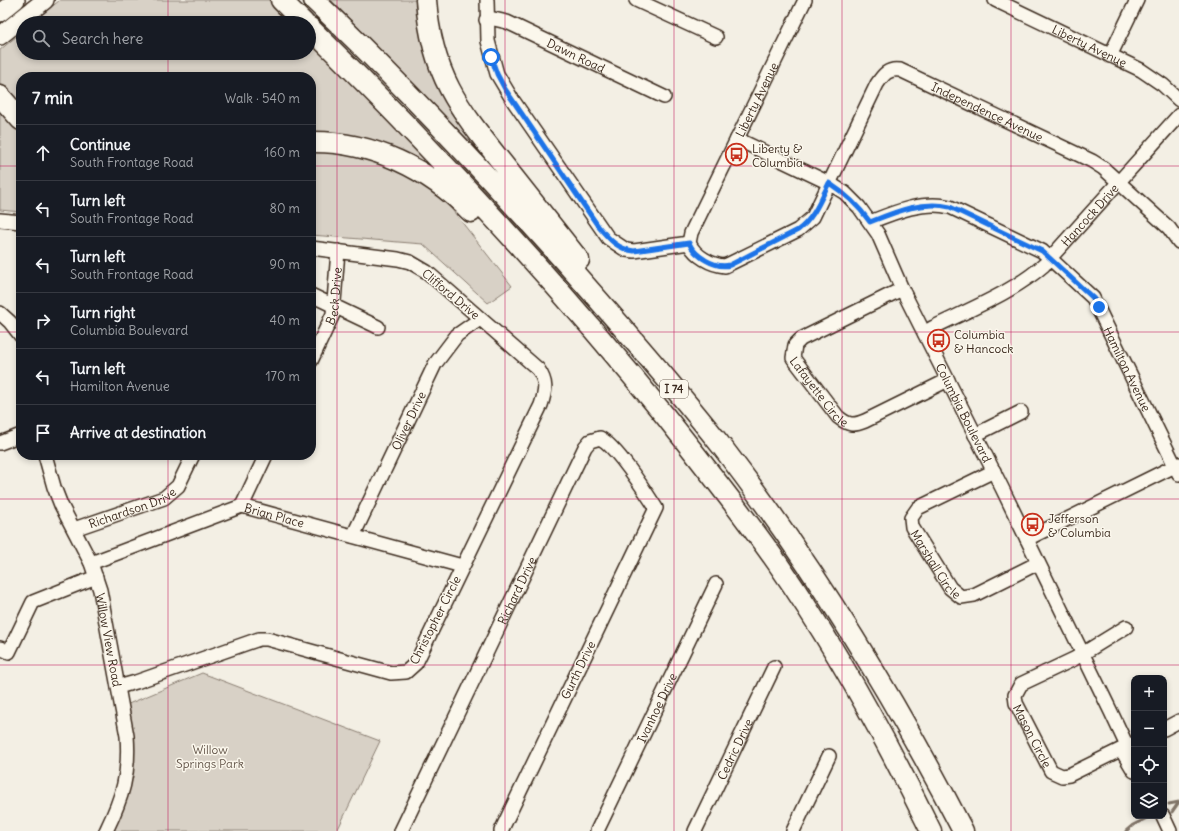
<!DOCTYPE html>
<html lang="en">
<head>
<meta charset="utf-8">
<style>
  body { margin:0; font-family:Delius,sans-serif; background:#20242c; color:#f1f3f6 }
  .controls { position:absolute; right:12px; bottom:12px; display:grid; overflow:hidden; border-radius:8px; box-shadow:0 2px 6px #0003 }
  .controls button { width:36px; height:36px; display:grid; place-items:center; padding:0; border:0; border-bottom:1px solid #363941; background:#171b24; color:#f1f3f6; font:20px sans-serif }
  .stop { position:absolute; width:12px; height:12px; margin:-9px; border:3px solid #1a73e8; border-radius:50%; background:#fff }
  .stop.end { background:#1a73e8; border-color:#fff; box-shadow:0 1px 4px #0008 }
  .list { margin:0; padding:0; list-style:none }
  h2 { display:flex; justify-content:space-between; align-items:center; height:52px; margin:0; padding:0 16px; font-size:17px }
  h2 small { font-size:13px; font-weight:400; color:#9ea1a6 }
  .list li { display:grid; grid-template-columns:26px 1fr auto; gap:12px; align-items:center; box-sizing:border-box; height:56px; padding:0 16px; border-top:1px solid #363941 }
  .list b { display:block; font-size:15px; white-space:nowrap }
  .list p { margin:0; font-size:13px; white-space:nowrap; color:#9ea1a6 }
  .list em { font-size:13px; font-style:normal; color:#9ea1a6 }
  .icon { flex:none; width:22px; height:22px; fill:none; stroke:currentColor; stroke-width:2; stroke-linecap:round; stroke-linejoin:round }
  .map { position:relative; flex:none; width:1179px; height:831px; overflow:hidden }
  .search { position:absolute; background:#171b24; box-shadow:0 2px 6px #0003; left:16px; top:16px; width:300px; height:44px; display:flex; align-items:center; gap:10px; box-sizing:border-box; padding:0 14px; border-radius:22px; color:#9ea1a6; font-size:15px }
  .panel { position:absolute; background:#171b24; box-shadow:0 2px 6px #0003; left:16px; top:72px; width:300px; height:388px; border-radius:16px }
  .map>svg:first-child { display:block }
</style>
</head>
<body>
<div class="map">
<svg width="1179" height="831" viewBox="0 0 1179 831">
  <rect width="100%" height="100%" fill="#f3efe4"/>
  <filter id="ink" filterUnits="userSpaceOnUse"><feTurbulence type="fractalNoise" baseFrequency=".025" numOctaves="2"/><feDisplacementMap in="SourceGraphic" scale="8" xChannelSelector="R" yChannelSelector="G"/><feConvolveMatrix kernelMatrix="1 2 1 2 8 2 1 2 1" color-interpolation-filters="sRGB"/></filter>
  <g filter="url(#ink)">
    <path fill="#d8d1c6" stroke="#8a7e72" d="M 60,0 L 269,0 L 291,23 L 32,23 Z
      M 331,0 L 420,0 L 495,167 Z
      M 23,31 L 23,53 L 309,53 L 309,41 L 439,173 L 311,138 L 311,77 L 21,77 L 21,112 L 0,86 L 0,50 Z
      M 0,107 L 21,133 L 21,212 L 0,210 Z
      M 311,150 L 364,155 L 435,188 L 512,286 L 488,303 L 423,244 L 311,235 Z
      M 202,673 L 380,741 L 337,831 L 116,831 L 114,829 L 117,819 L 126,705 Z"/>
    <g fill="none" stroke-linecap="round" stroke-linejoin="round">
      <path stroke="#817468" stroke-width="3" d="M 1169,804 L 1179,802
        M 1172,812 L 1179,802
        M 1126,831 L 1133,825 L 1151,816"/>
      <defs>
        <g id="minor">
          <path d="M 487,0 L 488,41 L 497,74 L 512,99 L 608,238 L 626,250 L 634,251 L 689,243"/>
          <path d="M 636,0 L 716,37"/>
          <path id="s1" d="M 995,0 L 1141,70 L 1163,85 L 1179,100"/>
          <path id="s2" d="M 486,20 L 494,19 L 507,22 L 664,97"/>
          <path d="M 1110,56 L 1137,0"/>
          <path id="s3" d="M 737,139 L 829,183 L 845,193 L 859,207 L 878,234 L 902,289 L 1002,488 L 1111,712 L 1127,746 L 1125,756 L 1134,771"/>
          <path d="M 0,220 L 21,222"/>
          <path id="s4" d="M 870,222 C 895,212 924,200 950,207 L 1042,251 L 1093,298 L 1179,474"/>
          <path id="s5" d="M 689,243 C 695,256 711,265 725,266 L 798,230 L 813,217 L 877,84 C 883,75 888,68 900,70 L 1092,161 L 1103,168 L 1169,228 L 1179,242"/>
          <path id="s6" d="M 689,243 L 691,233 L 805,0"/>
          <path id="s7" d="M 902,289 L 801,339 L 795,345 L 793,358 L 838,417 C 848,425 853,426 865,421 L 948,380"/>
          <path d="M 311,295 L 378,327"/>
          <path d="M 0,313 L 10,322 L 21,336"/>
          <path id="s8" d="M 925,334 L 932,328 C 970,309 1012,293 1044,265 L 1179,115"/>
          <path id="s9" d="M 311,361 L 333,314 L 338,251"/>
          <path d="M 975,435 L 1021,412"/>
          <path d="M 0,443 L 21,435"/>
          <path id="s10" d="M 45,455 L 54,487 L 61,505 L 91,563 L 100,590 L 127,736 C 130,774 122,798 106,831"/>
          <path id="s11" d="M 994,471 L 918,508 L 911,518 L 912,527 L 950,588 L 961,597 L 974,595 L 1038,563"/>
          <path d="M 242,506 L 266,455"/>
          <path id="s12" d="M 74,529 L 164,498 L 178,486 L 193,455"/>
          <path id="s13" d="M 353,536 L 435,364 L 457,335 L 480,319"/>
          <path d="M 1027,539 L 1179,464"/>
          <path id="s14" d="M 91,563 L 242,506 L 462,566"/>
          <path id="s15" d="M 1126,627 L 1074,659 L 1021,684 L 1015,695 L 1016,703 L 1051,771 L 1062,776 L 1069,775 L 1132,744"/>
          <path d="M 0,648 L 9,652 L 33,602 L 96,577"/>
          <path d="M 118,687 L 136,682 L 259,639 L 267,639 L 391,673 L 406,672 L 416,663 L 541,405 C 546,390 547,382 538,369 L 427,272 L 410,262 L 398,259 L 311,248"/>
          <path d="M 1164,729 L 1179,721"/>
          <path d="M 1163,816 L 1170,831"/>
          <path id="s16" d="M 401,831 L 585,447 L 590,441 L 600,438 C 617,447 645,491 656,508 L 501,831"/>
          <path id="s17" d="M 597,831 L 716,584"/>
          <path id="s18" d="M 695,831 L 774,667"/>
          <path d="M 793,831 L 829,756"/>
        </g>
        <path id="major" d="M 0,13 L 16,0
          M 0,36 L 45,0"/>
        <path id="highway" d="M 281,0 L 304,23
          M 314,0 C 395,77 472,159 547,242 C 607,309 667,377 723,448 C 815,568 894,697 963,831
          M 426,0 C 432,78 461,111 507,169 C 531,199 555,230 579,260
          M 309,27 C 435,151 555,280 666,417 C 704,465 743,514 778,564 C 837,649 886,739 931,831
          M 0,96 L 21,120
          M 311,142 C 372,141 429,169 471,212"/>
      </defs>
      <use href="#minor" stroke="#3b2a1e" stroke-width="16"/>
      <use href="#major" stroke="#3b2a1e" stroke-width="20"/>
      <use href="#highway" stroke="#3b2a1e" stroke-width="23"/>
      <use href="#minor" stroke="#fbf7ec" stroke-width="13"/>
      <use href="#major" stroke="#fbf7ec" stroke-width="17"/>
      <use href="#highway" stroke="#fbf7ec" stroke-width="20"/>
    </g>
  </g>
  <g fill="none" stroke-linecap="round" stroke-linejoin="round" filter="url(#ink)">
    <path stroke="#1a73e8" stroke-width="5" d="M 491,57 L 497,74 L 505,89 L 598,226 C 609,239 617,249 634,251 L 689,243 C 695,256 715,269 730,265 L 798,230 C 814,218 820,201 829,183 C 846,194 858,205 870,222 C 895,212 923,200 950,207 L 1042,251 L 1093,298 L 1099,307"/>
  </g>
  <path fill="none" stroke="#c2185b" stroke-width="1" stroke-opacity="0.55" d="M 168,0 L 168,23M 337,0 L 337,831M 505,0 L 505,831M 674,0 L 674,831M 842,0 L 842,831M 1011,0 L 1011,831M 168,53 L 168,77M 0,166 L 21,166M 311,166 L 1179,166M 0,332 L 21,332M 311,332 L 1179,332M 168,455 L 168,831M 0,499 L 1179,499M 0,665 L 1179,665"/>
  <defs>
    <symbol id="bus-ring" viewBox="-11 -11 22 22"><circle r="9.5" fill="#fbf7ec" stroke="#c8321e" stroke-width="1.5"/><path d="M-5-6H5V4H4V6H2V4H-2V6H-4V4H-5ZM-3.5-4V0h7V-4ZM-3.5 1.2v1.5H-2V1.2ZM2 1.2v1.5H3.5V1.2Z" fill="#c8321e"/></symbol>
  </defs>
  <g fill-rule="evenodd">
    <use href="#bus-ring" x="724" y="142" width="25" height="25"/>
    <use href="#bus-ring" x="926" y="328" width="25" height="25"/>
    <use href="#bus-ring" x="1020" y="512" width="25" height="25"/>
  </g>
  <g text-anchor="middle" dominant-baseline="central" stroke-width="3" stroke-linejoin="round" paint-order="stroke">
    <rect fill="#fbf7ec" stroke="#75685c" stroke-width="1" x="660" y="380" width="28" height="18" rx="3"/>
    <g font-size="11" font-weight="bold" fill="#3b2a1e">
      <text x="674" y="389">I 74</text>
    </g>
    <g font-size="12" fill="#3b2a1e" stroke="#fbf7ec">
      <text stroke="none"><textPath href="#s1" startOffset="105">Liberty Avenue</textPath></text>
      <text stroke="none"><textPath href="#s2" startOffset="98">Dawn Road</textPath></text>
      <text stroke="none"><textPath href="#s6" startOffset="159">Liberty Avenue</textPath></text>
      <text stroke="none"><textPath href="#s5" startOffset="419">Independence Avenue</textPath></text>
      <text stroke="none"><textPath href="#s8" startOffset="206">Hancock Drive</textPath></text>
      <text transform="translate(451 294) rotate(40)">Clifford Drive</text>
      <text stroke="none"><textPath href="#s9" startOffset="70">Beck Drive</textPath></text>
      <text stroke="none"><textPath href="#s4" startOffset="333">Hamilton Avenue</textPath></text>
      <text stroke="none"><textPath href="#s7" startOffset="177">Lafayette Circle</textPath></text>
      <text stroke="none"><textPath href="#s3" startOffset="372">Columbia Boulevard</textPath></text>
      <text stroke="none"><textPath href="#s13" startOffset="128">Oliver Drive</textPath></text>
      <text stroke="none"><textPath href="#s12" startOffset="62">Richardson Drive</textPath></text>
      <text stroke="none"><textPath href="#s14" startOffset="195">Brian Place</textPath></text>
      <text stroke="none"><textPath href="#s11" startOffset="150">Marshall Circle</textPath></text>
      <text stroke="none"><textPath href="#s16" startOffset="267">Richard Drive</textPath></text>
      <text transform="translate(435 620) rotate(-63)">Christopher Circle</text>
      <text stroke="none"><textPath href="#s10" startOffset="197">Willow View Road</textPath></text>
      <text transform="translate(578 670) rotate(-64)">Gurth Drive</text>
      <text stroke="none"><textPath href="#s17" startOffset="137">Ivanhoe Drive</textPath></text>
      <text stroke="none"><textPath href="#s15" startOffset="177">Mason Circle</textPath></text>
      <text stroke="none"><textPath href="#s18" startOffset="91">Cedric Drive</textPath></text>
    </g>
    <g font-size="12" fill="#3b2a1e" stroke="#fbf7ec" text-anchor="start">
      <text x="752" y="148">Liberty &amp;<tspan x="752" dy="14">Columbia</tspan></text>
      <text x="954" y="334">Columbia<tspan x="954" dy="14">&amp; Hancock</tspan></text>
      <text x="1048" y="518">Jefferson<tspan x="1048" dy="14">&amp; Columbia</tspan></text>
    </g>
    <g font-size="12" fill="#625448" stroke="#fbf7ec">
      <text x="210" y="749">Willow<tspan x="210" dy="14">Springs Park</tspan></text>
    </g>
  </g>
</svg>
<div class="controls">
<button>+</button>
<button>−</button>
<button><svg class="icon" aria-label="locate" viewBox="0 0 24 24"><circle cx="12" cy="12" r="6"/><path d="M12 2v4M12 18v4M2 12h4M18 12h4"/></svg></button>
<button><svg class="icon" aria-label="layers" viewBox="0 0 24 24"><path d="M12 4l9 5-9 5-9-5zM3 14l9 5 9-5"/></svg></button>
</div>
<div class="stop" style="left:491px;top:57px"></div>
<div class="stop end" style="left:1099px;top:307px"></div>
<div class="search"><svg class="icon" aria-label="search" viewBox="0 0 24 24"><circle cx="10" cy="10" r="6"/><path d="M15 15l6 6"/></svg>Search here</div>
<section class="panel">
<h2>7 min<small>Walk · 540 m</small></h2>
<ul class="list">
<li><svg class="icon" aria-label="ahead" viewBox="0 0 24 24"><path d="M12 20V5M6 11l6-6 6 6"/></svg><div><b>Continue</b><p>South Frontage Road</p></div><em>160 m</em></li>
<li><svg class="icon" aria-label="left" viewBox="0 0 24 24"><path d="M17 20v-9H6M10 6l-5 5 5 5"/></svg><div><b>Turn left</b><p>South Frontage Road</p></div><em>80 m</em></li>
<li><svg class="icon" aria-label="left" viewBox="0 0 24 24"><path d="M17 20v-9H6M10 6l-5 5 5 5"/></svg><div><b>Turn left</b><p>South Frontage Road</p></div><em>90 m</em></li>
<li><svg class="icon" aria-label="right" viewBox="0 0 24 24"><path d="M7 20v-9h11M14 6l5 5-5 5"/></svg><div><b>Turn right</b><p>Columbia Boulevard</p></div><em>40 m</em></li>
<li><svg class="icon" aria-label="left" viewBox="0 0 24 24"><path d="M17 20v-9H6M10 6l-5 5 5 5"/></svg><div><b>Turn left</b><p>Hamilton Avenue</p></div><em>170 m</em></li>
<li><svg class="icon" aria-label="arrive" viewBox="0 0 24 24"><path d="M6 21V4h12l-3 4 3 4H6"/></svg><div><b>Arrive at destination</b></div></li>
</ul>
</section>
</div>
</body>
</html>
